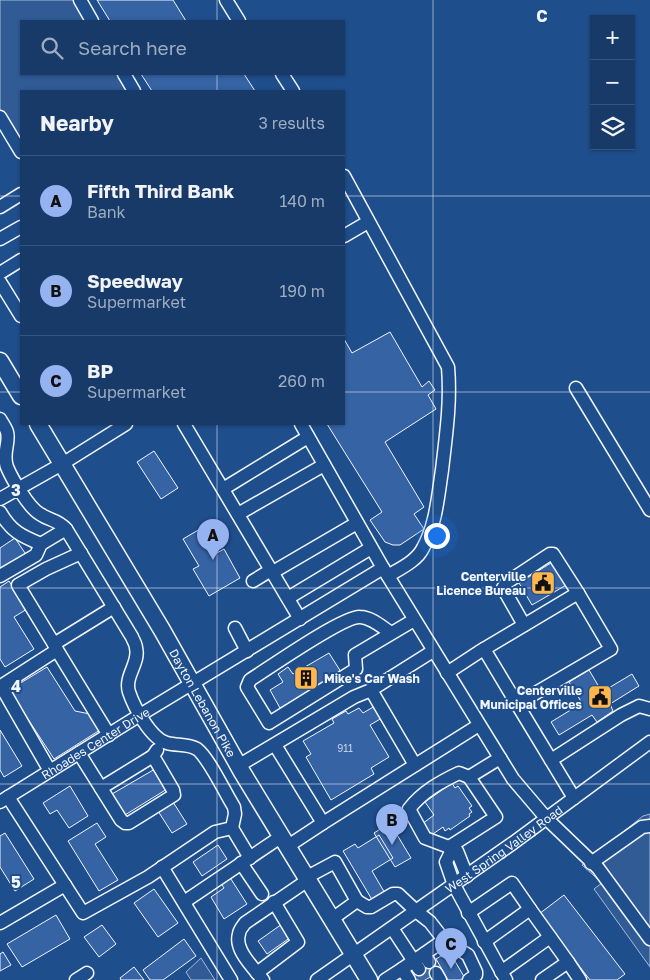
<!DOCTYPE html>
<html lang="en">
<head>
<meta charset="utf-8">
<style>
  body { margin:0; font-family:"Golos Text",sans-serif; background:#244571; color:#f1f3f6 }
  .controls { position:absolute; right:15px; top:15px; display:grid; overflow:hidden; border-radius:0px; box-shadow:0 1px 4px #0004 }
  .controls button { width:45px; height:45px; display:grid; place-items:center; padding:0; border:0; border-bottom:1px solid #36547d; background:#173a69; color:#f1f3f6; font:25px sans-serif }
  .you { position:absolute; left:436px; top:535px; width:18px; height:18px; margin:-12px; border:4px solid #fff; border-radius:50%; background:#1a73e8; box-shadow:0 0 0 8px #1a73e833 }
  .badge { display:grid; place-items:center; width:32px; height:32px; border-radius:50%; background:#95b2f1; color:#111; font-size:16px; font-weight:700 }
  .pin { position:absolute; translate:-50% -41px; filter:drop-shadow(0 1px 2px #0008) }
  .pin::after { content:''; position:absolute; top:26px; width:18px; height:15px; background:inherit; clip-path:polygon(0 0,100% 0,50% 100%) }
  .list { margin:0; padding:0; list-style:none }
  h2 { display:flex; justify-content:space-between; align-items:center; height:65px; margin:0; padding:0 20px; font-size:21px }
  h2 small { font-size:16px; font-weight:400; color:#9eadc0 }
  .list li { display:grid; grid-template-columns:32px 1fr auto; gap:15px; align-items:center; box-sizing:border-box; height:90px; padding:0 20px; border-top:1px solid #36547d }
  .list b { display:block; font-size:19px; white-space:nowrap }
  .list p { margin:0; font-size:16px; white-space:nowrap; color:#9eadc0 }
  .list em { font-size:16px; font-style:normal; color:#9eadc0 }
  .icon { flex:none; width:28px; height:28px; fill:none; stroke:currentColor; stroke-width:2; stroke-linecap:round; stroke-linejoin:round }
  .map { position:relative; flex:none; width:650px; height:980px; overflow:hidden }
  .search { position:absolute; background:#173a69; box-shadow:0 1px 4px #0004; left:20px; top:20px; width:325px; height:55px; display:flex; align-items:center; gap:12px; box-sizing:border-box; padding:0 18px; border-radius:0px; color:#9eadc0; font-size:19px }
  .panel { position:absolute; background:#173a69; box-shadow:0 1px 4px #0004; left:20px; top:90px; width:325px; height:335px; border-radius:0px }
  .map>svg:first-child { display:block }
</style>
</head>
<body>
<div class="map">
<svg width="650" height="980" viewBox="0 0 650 980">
  <rect width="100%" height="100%" fill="#1f4e8c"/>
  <path fill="#305b95" stroke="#a8bbd7" d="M 0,0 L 87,0 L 99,21 L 21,21 L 21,74 L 131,74 L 141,91 L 21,91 L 21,151 L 0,118 Z
    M 650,814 L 650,967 L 594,889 L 602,883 L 582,865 L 643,816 Z
    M 201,958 L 215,980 L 191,980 L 186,972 Z"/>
  <path fill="#3563a3" stroke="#f2f6ff" d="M 97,0 L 173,0 L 186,21 L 110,21 Z
    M 141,74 L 244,74 L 255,91 L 152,91 Z
    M 390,332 L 422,387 L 429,381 L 435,390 L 428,395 L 436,409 L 385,442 L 424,507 L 414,514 L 424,529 L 400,545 L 393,545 L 385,542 L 370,520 L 382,512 L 327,424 L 344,424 L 344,339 L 352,353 Z
    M 154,451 L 178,488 L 161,499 L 137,462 Z
    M 200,529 L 215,554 L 224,549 L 240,578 L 209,596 L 193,569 L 199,566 L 183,539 Z
    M 15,538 L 27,556 L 0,573 L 0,548 Z
    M 554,561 L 568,584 L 532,605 L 519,583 Z
    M 9,581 L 27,609 L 14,617 L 34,649 L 5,667 L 0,659 L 0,587 Z
    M 329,653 L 341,672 L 280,708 L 270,690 L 283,682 L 278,674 L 288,667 L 293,674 Z
    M 47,667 L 75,711 L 90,714 L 100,730 L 54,759 L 9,690 Z
    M 589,670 L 602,692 L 632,674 L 639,686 L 610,704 L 613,711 L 597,722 L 592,715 L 559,735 L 551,722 L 582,703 L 569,682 Z
    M 375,706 L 382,718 L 370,725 L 389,757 L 371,768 L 374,774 L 331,800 L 306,757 L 311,754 L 303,741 L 334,723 L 332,719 L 346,711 L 348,714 L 359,708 L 363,713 Z
    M 0,730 L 22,766 L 4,777 L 0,770 Z
    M 155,769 L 167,789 L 125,815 L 112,794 Z
    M 452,783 L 455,788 L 458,786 L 472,806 L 469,808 L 472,812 L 469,814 L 470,816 L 450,830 L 449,828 L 445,831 L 443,827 L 430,836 L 422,824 L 434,815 L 425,802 Z
    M 70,786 L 88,816 L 69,828 L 57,810 L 50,814 L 43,803 Z
    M 173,802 L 187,824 L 172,833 L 158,811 Z
    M 97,823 L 106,837 L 95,844 L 118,880 L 99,891 L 68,841 Z
    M 390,823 L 411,858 L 395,867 L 374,833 Z
    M 5,833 L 34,879 L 15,891 L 0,867 L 0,836 Z
    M 379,835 L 393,858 L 372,871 L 386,895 L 374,903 L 343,851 L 355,844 L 358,848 Z
    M 218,845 L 227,859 L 202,876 L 193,862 Z
    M 229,876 L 247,904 L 224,919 L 211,897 L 224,888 L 220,882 Z
    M 154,889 L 178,923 L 158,937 L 134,903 Z
    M 564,895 L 625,974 L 617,980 L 590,980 L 539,914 Z
    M 56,915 L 70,939 L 22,967 L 7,944 Z
    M 282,924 L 291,937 L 267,954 L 258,941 Z
    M 102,925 L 116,944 L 99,957 L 84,937 Z
    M 184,939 L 196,956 L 163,980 L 150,980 L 143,970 Z
    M 449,951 L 466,980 L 448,980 L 436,959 Z
    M 3,952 L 11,965 L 0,971 L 0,954 Z
    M 431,961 L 438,972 L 425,980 L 413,980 L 409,975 Z
    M 134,967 L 144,980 L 121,980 L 120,978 Z"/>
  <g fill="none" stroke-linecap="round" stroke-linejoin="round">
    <path stroke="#3f679d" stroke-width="12" stroke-dasharray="12 6" stroke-linecap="butt" d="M 419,969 L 426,980"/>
    <defs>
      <g id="minor">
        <path d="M 80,0 L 92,21"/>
        <path d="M 226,0 L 239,21"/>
        <path d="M 124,74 L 134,91"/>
        <path d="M 282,74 L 293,91"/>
        <path d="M 0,117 L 21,152"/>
        <path d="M 344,176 L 448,367 C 451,402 446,435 442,470 C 438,496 436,525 423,548 C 417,561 399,569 388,576"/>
        <path d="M 0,207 L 21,194"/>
        <path d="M 344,236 L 368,222"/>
        <path d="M 0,239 L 21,227"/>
        <path d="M 0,273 L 21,260"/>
        <path d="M 0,282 L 21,316"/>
        <path d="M 576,388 L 650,510"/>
        <path d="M 0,419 C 2,423 6,428 7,432 C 10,443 2,453 7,467 C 12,479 29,508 40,514 C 50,521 57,519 66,529 L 132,637 C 133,640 136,644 136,648 C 140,663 124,676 129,692 C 134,707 151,739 167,743 C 177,746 187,743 197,749 C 209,758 225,793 234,807 L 235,814 L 232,828"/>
        <path d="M 184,424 L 300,619"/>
        <path d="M 301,424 L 383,568 L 513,779 L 547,819 L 598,868 L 650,939"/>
        <path d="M 223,489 L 308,437"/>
        <path d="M 0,499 L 62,464 L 126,424"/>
        <path d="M 0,512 C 11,531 21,536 41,544"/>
        <path d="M 238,514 L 324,465"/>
        <path d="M 273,572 L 357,523"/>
        <path d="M 0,576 L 36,555 L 41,544 L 66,529"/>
        <path d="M 253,581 L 271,570"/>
        <path d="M 288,598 L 371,548"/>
        <path d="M 524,625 L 503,588 L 506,583 L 550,554 L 553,554 L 578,593"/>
        <path d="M 235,628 L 247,651"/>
        <path d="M 391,633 C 382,627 371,617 360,617 C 343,616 269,668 250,680 L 247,687 L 269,723 L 356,669 L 355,655 L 414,620"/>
        <path d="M 54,644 L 18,585 L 46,569 L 81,553"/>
        <path d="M 484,649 L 517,704"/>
        <path d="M 57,650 L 54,644 L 114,607"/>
        <path d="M 447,673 L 479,652 L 578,593 L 611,649 L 517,704 L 574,798"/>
        <path d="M 275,745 L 323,823 L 479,725"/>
        <path d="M 79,753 L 121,820 L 125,823 L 129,823 L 174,795 L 173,790 L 153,756"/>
        <path d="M 500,758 L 469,777 L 496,817 L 449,847 L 451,852 L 446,862 L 454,885 L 506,980"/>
        <path d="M 551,760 L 621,715 L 639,706 L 650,709"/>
        <path d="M 415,765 L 371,690 L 433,651"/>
        <path d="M 238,766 L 354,697 L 371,690"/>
        <path d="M 50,771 L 1,686 L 57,650 L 109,735"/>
        <path d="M 101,788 L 153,756 L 157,750"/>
        <path d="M 8,797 L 83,913 L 148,877 L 215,832 L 232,828"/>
        <path id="s1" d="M 0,802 L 140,715 L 383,568"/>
        <path d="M 232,828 L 250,858"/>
        <path d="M 288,846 L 323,823"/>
        <path d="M 449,847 L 425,838 L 409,809 C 422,792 440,782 459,773 L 469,777"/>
        <path d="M 451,852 L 457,851 L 467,876"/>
        <path d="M 241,863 L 262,894"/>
        <path d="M 591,863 L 642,827 L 650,826"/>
        <path d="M 162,867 L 231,980"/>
        <path d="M 307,877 L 335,862 L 357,901"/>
        <path d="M 184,902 L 282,836"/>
        <path d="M 468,913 L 512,883 L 530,909"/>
        <path d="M 332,919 L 357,901 L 367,907 L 371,907 L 393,894 L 398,894 L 416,911 L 430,922 L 444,940 L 468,955 L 476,972 L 476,975 L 469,980"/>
        <path d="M 0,923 L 65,885"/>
        <path d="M 392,928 L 419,969"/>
        <path d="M 484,942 L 530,909 L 568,962 L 542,980"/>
        <path d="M 424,954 L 444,940"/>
        <path d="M 568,962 L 580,980"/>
        <path d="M 402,969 L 424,954 L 429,962"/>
        <path d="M 501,972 L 550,937"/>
        <path d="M 257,973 L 298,942 L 274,902"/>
        <path d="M 436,973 L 440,980"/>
        <path d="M 76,980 L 87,973"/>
        <path d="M 263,980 C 254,968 234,950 239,934 C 239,930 243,926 245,923 L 308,880"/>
        <path id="s2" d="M 317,980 L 513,843 L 650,742"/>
        <path d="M 385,980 L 402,969 L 409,980"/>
      </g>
      <g id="major">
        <path d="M 0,361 L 21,396"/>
        <path id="s3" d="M 38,424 L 162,630 L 242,772 L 369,980"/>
      </g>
    </defs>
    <use href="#minor" stroke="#f2f6ff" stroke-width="15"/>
    <use href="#major" stroke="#f2f6ff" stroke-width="19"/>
    <use href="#minor" stroke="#1f4e8c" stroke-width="12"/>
    <use href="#major" stroke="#1f4e8c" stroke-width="16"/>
  </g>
  <path fill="none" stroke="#f2f6ff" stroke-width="1" stroke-opacity="0.55" d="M 217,0 L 217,21M 433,0 L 433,980M 217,74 L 217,91M 0,196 L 21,196M 344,196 L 650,196M 0,392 L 21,392M 344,392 L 650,392M 217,424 L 217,980M 0,588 L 650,588M 0,784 L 650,784"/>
  <defs>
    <symbol id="civic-square" viewBox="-11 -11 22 22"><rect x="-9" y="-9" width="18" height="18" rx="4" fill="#ffb74d" stroke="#1f4e8c"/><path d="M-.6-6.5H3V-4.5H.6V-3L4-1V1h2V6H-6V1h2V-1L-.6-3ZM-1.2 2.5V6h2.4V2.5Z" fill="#111"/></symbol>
    <symbol id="building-square" viewBox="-11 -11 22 22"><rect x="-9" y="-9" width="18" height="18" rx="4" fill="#ffb74d" stroke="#1f4e8c"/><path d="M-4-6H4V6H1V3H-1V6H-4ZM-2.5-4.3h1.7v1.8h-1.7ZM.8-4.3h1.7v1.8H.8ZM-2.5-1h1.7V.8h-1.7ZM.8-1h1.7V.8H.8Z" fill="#111"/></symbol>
  </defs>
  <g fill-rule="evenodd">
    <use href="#civic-square" x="529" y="569" width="28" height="28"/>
    <use href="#building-square" x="292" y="664" width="28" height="28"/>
    <use href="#civic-square" x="586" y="683" width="28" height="28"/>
  </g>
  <g text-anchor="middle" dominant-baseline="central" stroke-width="4" stroke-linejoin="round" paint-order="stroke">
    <g font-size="10" fill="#c3d1e8">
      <text x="345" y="748">911</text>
    </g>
    <g font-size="12" font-weight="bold" fill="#f2f6ff" stroke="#1f4e8c" text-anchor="end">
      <text x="526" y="576">Centerville<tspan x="526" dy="14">Licence Bureau</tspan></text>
      <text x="324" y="678" text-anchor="start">Mike's Car Wash</text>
      <text x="582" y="690">Centerville<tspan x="582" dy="14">Municipal Offices</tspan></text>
    </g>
    <g font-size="12" fill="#f2f6ff" stroke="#1f4e8c">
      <text stroke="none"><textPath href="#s3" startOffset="324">Dayton Lebanon Pike</textPath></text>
      <text stroke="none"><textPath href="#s1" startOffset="112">Rhoades Center Drive</textPath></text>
      <text stroke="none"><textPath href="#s2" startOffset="228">West Spring Valley Road</textPath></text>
    </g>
  </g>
  <g font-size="16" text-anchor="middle" font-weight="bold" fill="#f2f6ff" stroke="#1f4e8c" stroke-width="4" stroke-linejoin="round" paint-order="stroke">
    <text x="542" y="22">C</text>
    <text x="16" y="496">3</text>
    <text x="16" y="692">4</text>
    <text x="16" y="888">5</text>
  </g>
</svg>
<div class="controls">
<button>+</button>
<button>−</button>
<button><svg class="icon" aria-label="layers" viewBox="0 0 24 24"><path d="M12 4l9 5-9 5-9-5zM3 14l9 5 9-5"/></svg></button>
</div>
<div class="you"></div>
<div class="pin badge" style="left:213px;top:560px">A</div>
<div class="pin badge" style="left:392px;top:845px">B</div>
<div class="pin badge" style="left:451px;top:969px">C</div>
<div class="search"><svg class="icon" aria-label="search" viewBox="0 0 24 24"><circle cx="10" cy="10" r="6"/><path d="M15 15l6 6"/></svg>Search here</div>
<section class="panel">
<h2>Nearby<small>3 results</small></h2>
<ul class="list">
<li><span class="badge">A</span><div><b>Fifth Third Bank</b><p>Bank</p></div><em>140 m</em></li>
<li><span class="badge">B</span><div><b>Speedway</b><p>Supermarket</p></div><em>190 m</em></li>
<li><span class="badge">C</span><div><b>BP</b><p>Supermarket</p></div><em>260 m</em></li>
</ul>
</section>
</div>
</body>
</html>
